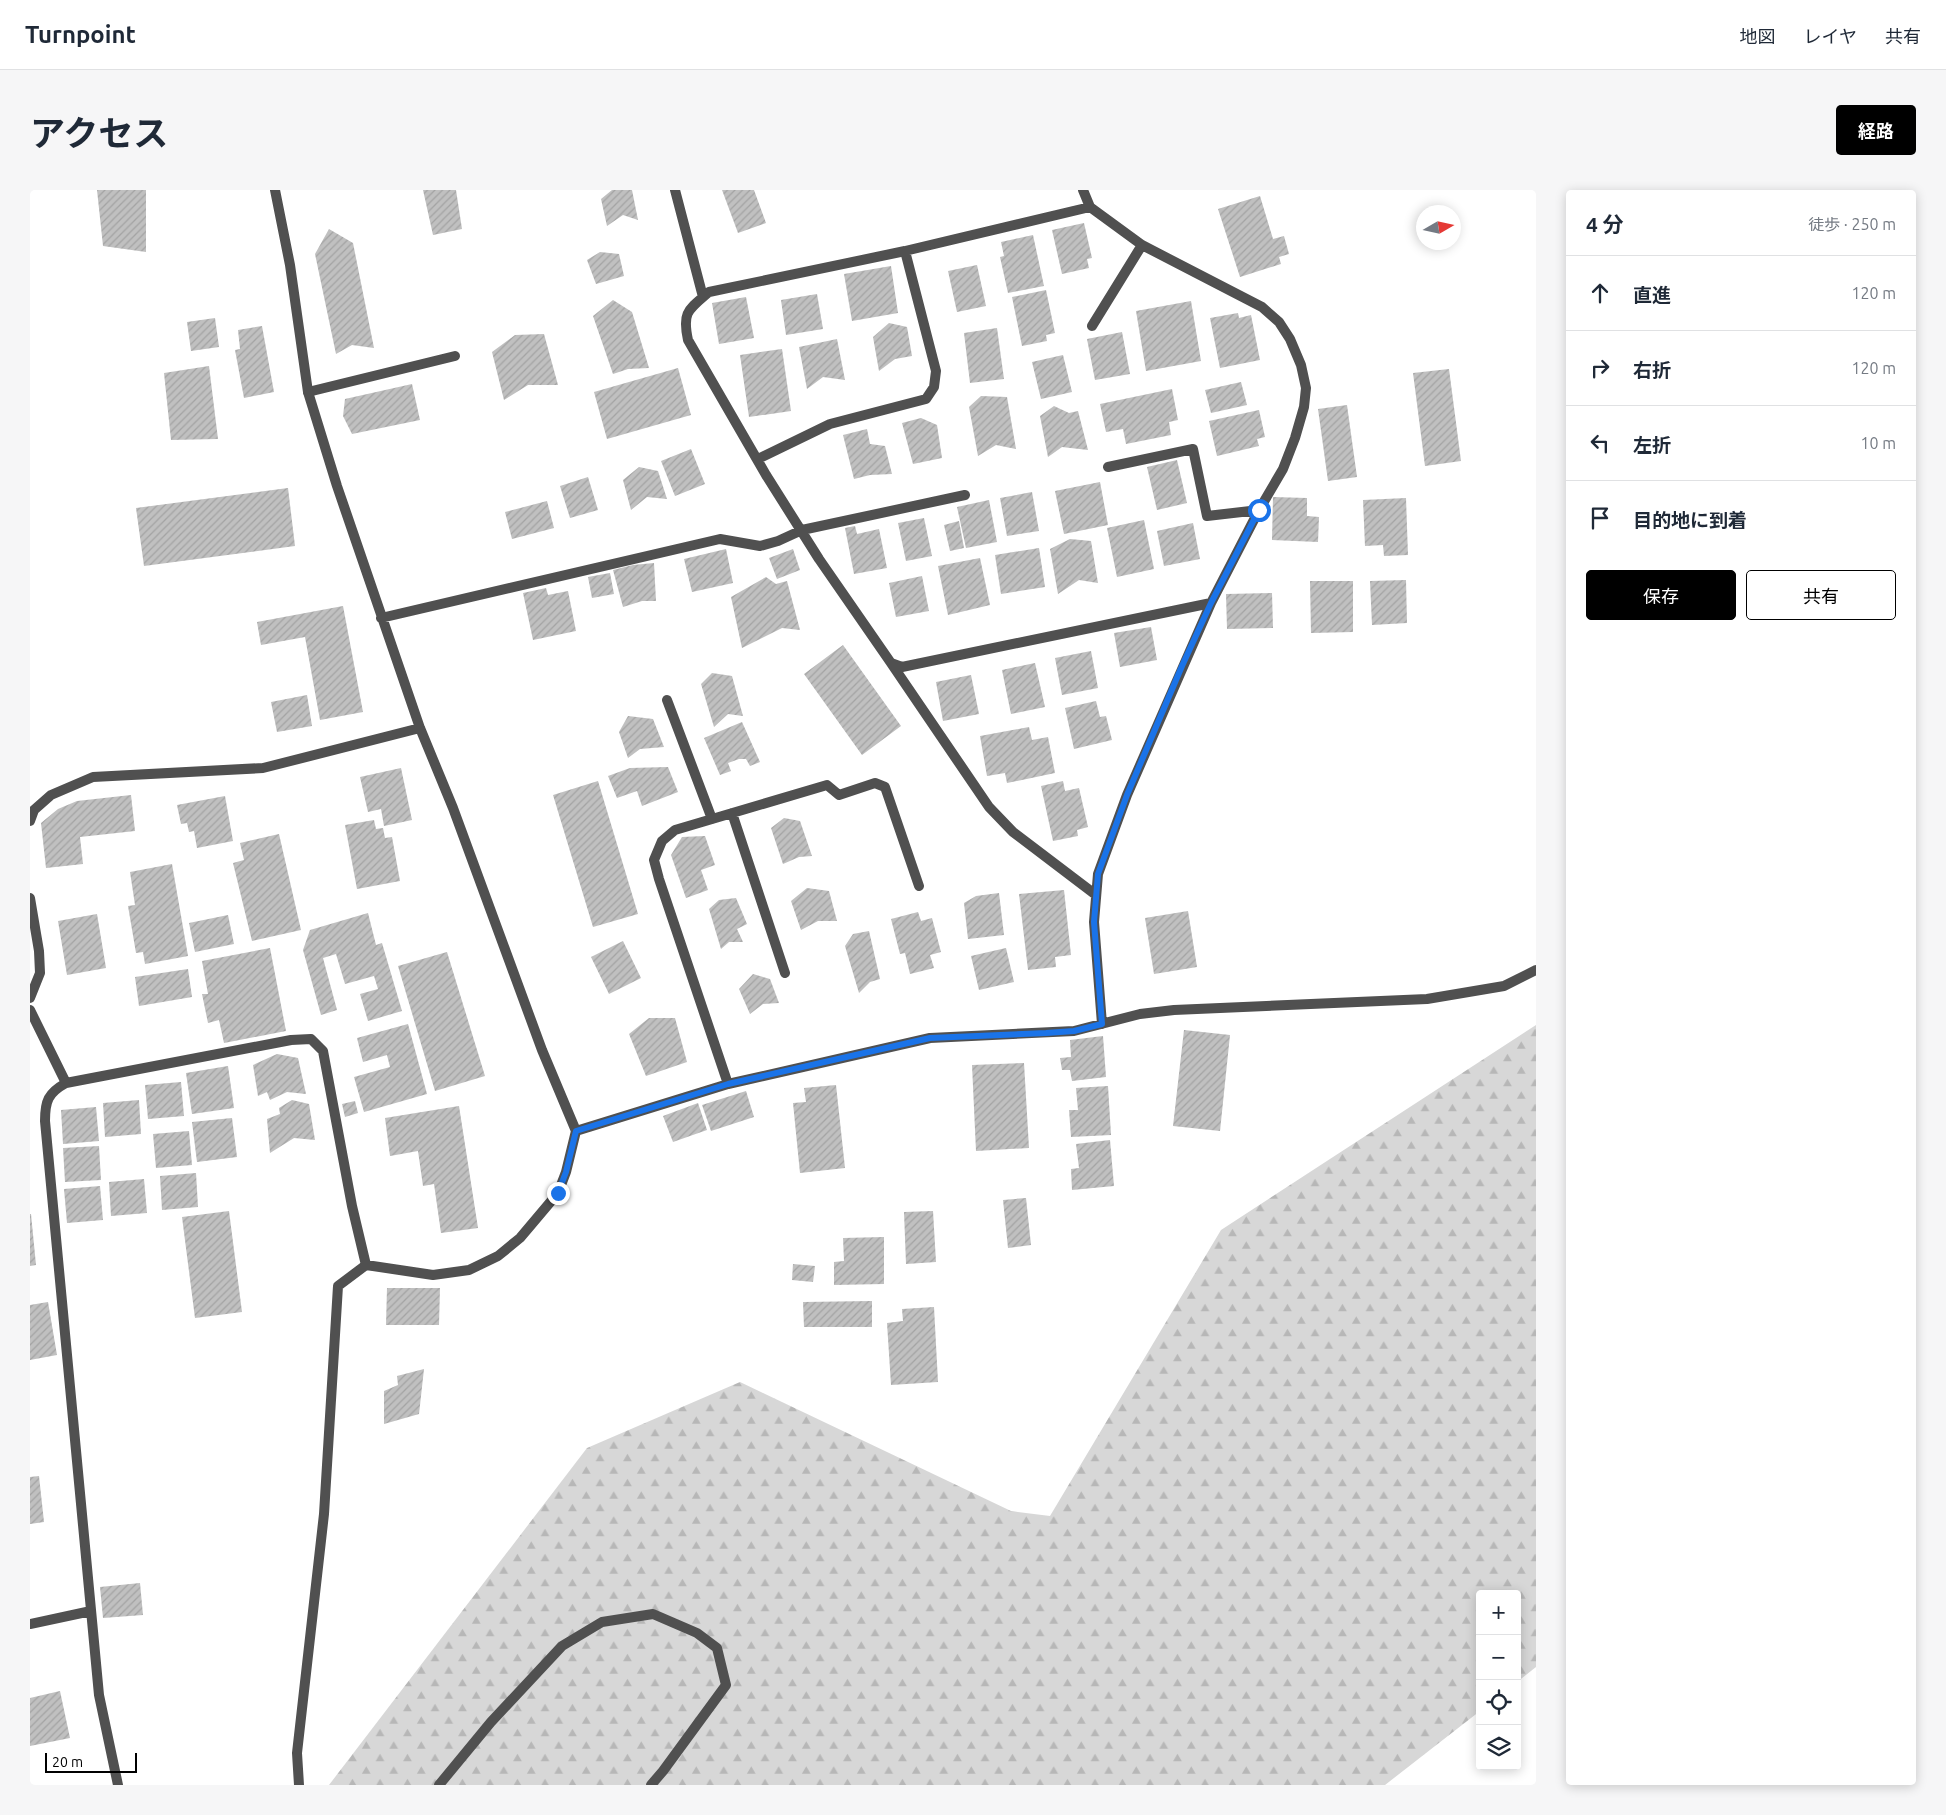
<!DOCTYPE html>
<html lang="ja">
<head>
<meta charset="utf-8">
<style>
  body { margin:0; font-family:Ubuntu,"Noto Sans JP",sans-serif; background:#f6f6f7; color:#1f2937 }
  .controls { position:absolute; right:15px; bottom:15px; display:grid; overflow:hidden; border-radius:5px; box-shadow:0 2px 12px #0003 }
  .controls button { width:45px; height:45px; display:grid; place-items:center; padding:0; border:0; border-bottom:1px solid #e0e1e3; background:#fff; color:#1f2937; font:25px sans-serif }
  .compass { position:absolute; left:1386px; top:15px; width:45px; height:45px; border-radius:50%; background:#fff; box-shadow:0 2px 12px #0003; rotate:81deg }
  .scale { position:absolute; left:15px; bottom:12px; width:92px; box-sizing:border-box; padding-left:5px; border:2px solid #000; border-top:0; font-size:14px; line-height:18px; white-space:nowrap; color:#000; -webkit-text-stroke:4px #fff; paint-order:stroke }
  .stop { position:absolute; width:15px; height:15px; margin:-11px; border:4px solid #1a73e8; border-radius:50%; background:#fff }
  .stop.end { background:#1a73e8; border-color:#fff; box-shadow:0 1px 5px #0008 }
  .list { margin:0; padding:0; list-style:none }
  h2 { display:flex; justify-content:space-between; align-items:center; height:65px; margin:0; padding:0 20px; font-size:21px }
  h2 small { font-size:16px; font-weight:400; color:#747a83 }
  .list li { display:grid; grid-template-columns:32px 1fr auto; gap:15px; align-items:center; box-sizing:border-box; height:75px; padding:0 20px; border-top:1px solid #e0e1e3 }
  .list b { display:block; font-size:19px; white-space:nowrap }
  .list em { font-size:16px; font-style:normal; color:#747a83 }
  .actions { display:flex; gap:10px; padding:15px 20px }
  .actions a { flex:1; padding:11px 0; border:1px solid #000; border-radius:5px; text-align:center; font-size:18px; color:#000 }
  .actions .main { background:#000; color:#fff }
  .icon { flex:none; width:28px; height:28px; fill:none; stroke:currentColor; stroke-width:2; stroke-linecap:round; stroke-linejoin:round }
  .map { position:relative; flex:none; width:1506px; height:1595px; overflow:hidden; border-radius:5px }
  header { display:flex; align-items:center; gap:30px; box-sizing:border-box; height:70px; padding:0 25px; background:#fff; border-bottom:1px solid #e0e1e3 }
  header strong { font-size:24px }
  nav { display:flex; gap:28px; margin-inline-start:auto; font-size:18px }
  .intro { display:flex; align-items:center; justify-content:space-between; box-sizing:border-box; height:120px; padding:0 30px }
  h1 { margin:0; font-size:35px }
  .button { padding:12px 22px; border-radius:5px; background:#000; color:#fff; font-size:18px; font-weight:700 }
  main { display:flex; gap:30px; padding:0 30px }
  aside { flex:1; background:#fff; border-radius:5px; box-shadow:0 2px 12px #0003 }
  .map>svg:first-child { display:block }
</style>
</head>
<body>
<header>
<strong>Turnpoint</strong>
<nav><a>地図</a><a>レイヤ</a><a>共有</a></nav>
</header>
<div class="intro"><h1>アクセス</h1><a class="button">経路</a></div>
<main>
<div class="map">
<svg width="1506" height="1595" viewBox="0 0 1506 1595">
  <defs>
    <pattern id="forest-firs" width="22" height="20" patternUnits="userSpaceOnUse" patternTransform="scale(1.25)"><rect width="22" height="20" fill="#d7d7d7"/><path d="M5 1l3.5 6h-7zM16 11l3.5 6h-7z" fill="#b7b7b7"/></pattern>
    <pattern id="building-hatch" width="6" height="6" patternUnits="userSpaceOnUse" patternTransform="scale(1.25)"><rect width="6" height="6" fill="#c0c0c0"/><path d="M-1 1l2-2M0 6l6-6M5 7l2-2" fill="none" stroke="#a3a3a3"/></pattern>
  </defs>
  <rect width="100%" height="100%" fill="#fff"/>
  <path fill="url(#forest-firs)" d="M 1506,835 L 1506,1477 L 1487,1492 L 1487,1404 L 1450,1404 L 1450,1521 L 1355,1595 L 299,1595 L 557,1258 L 710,1192 L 981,1321 L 1020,1326 L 1191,1040 Z"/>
  <path fill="url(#building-hatch)" d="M 67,0 L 116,0 L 116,62 L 73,56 Z
    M 393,0 L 426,0 L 432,39 L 403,45 Z
    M 582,0 L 602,0 L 608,30 L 593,25 L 577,36 L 571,9 Z
    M 692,0 L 724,0 L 736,33 L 708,43 Z
    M 1230,6 L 1243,49 L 1254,46 L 1259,64 L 1249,67 L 1251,74 L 1210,87 L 1188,19 Z
    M 1054,33 L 1062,68 L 1057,69 L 1059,78 L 1032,84 L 1022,40 Z
    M 299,39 L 323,53 L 344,158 L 322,155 L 306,164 L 285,64 Z
    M 1003,45 L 1014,96 L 978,103 L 970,67 L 974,66 L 971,52 Z
    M 570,62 L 589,64 L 594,86 L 566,94 L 557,70 Z
    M 947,75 L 956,116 L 927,122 L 918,81 Z
    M 861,76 L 868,123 L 822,131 L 814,84 Z
    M 1016,100 L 1025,143 L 1016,145 L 1017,151 L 992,156 L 982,107 Z
    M 787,104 L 793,139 L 756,145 L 751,110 Z
    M 716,107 L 724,148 L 689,154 L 682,113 Z
    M 583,110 L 602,122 L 619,178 L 598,179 L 583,184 L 563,126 Z
    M 1161,111 L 1171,171 L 1116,181 L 1106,121 Z
    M 1208,123 L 1209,128 L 1221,125 L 1230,170 L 1190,178 L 1180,128 Z
    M 185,128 L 189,157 L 161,161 L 157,132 Z
    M 859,133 L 877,137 L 882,166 L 865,169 L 849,181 L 843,147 Z
    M 232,136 L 244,202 L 214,208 L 205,160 L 210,159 L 208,140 Z
    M 967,138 L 974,189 L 940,193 L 934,143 Z
    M 1092,142 L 1100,184 L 1065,190 L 1057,149 Z
    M 514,144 L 528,195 L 498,195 L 474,210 L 462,162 L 485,145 Z
    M 807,149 L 815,190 L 793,187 L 777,199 L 769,157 Z
    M 752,159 L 761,221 L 719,227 L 710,165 Z
    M 1033,165 L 1042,202 L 1011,209 L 1002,172 Z
    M 179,176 L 188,249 L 141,250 L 134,183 Z
    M 648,178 L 661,225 L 577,249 L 564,202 Z
    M 1419,179 L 1431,271 L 1395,276 L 1383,183 Z
    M 1211,192 L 1217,215 L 1181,223 L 1175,200 Z
    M 382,194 L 390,230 L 322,244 L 313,226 L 315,209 Z
    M 1142,199 L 1148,230 L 1139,232 L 1141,245 L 1096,254 L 1093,239 L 1076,242 L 1070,214 Z
    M 951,206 L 977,207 L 986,259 L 966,255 L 948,266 L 939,217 Z
    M 1317,215 L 1327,287 L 1298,291 L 1288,219 Z
    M 1024,216 L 1039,223 L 1048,221 L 1058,260 L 1032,257 L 1018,267 L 1010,226 Z
    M 1229,220 L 1235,247 L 1227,249 L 1229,256 L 1187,266 L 1179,231 Z
    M 891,228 L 907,235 L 912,268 L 883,274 L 872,233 Z
    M 837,239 L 840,254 L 855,256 L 862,284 L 840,285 L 824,289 L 813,245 Z
    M 661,259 L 675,294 L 645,306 L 631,271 Z
    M 1147,270 L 1157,313 L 1127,320 L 1117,277 Z
    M 609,277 L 628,281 L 637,309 L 617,307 L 601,320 L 593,290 Z
    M 558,287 L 568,320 L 540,328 L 530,296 Z
    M 1070,292 L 1078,335 L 1034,344 L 1025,301 Z
    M 258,298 L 265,356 L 114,376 L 106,318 Z
    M 1002,302 L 1009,341 L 977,346 L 970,308 Z
    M 1243,307 L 1277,308 L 1277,326 L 1289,327 L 1288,352 L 1242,350 Z
    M 1376,308 L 1378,365 L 1354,366 L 1353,355 L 1335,356 L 1333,310 Z
    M 959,310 L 967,352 L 936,358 L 927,317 Z
    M 517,311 L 524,338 L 482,349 L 475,322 Z
    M 894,328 L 902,366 L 876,371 L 868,333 Z
    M 1114,330 L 1124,379 L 1087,387 L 1077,338 Z
    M 929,331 L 934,358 L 920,361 L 914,335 Z
    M 1163,333 L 1170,369 L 1134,376 L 1127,341 Z
    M 825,336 L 827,344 L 849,339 L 857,378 L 824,384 L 815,338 Z
    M 1040,349 L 1061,351 L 1068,393 L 1049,390 L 1028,404 L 1020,359 Z
    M 1009,358 L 1015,397 L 971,404 L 965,365 Z
    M 696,359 L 703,393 L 662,402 L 654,369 Z
    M 763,359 L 770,380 L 747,389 L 739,368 Z
    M 950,368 L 960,415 L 918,425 L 908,376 Z
    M 624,373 L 626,411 L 612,411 L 593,417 L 583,380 L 603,375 Z
    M 580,383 L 584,404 L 562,408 L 558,387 Z
    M 892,386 L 899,421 L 866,427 L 859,393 Z
    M 736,387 L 746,394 L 757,391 L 770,440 L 752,438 L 712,458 L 701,407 Z
    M 1376,390 L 1377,433 L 1342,435 L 1340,391 Z
    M 1280,391 L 1323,391 L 1323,442 L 1281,443 Z
    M 516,398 L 518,405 L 538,401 L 546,441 L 503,450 L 493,403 Z
    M 1242,403 L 1243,438 L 1197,439 L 1196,404 Z
    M 313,416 L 333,522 L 290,530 L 275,447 L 231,455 L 227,432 Z
    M 1121,437 L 1127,470 L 1090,477 L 1084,443 Z
    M 813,455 L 871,536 L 832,565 L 774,484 Z
    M 1061,461 L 1068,498 L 1032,505 L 1025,468 Z
    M 1005,473 L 1015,517 L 981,524 L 972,480 Z
    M 682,483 L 702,486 L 713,526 L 698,524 L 684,537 L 671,494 Z
    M 941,485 L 949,524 L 913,531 L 906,492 Z
    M 277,505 L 282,536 L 247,542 L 241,512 Z
    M 1066,511 L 1070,527 L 1076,526 L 1082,550 L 1044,559 L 1035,518 Z
    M 598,526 L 623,529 L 634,557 L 610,559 L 598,568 L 589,542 Z
    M 712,532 L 730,572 L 720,576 L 716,569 L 709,569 L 698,573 L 701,581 L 690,585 L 674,548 Z
    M 999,537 L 1002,550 L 1018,547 L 1025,583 L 977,593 L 975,583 L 957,586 L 950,546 Z
    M 638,577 L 648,602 L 612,616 L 607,601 L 587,608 L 578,586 L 600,578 Z
    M 371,578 L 382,630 L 354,636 L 351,619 L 338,622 L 330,587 Z
    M 568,591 L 608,724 L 563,737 L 523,605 Z
    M 1033,591 L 1035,601 L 1049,598 L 1058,637 L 1047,640 L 1048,646 L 1023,651 L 1011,596 Z
    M 101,605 L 105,641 L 50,647 L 53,674 L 16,678 L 11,633 L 28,619 L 47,611 Z
    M 195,606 L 203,651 L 167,658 L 164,641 L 159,642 L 157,633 L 151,634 L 147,615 Z
    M 754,628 L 770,631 L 782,666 L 769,667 L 753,674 L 741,638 Z
    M 344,630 L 346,639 L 353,638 L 355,648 L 362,647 L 370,691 L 327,699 L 315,635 Z
    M 249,644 L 271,740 L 222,751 L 203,673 L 214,670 L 210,653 Z
    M 675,646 L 685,675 L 671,680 L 678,700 L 656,708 L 641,665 L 652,647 Z
    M 142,674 L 158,766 L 115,774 L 113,762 L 106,763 L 98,716 L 105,715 L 100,682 Z
    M 777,698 L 799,701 L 807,731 L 788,731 L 771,740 L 761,711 Z
    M 1034,700 L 1041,765 L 1025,767 L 1026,777 L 998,780 L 989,704 Z
    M 969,703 L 974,745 L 938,749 L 934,713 L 946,706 Z
    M 706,708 L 717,734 L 707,739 L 713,752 L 699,752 L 691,759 L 679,719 L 689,710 Z
    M 1158,721 L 1167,777 L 1124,784 L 1115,728 Z
    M 888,722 L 891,731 L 902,728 L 911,762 L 900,765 L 904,778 L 880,784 L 875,763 L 870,764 L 861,729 Z
    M 338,723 L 346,755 L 352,753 L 372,821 L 338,831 L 330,804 L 348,799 L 344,786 L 315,794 L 306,764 L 293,768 L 307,820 L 291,825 L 273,760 L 280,740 Z
    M 67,724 L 76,778 L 37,785 L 28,731 Z
    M 198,725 L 204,754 L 165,762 L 159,733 Z
    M 839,741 L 850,789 L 840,792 L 829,803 L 815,756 L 823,744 Z
    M 593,751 L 611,788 L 579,804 L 561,767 Z
    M 240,758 L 256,841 L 194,853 L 189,830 L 178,833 L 172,804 L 178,804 L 172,771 Z
    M 976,758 L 984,792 L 949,800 L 941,766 Z
    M 417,762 L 455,886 L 405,901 L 368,776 Z
    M 158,779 L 162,807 L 109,816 L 105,787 Z
    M 723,784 L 740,789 L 749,813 L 733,814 L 720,824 L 709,799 Z
    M 619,828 L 645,828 L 657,872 L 616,886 L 599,844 Z
    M 378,834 L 397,904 L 334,922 L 324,887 L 360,877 L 357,865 L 333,872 L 327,848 Z
    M 1154,840 L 1200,845 L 1190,941 L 1143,936 Z
    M 1073,846 L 1076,887 L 1042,891 L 1040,880 L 1032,880 L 1030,868 L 1041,867 L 1040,850 Z
    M 247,864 L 268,868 L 276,904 L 257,902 L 240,910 L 237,902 L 228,906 L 223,875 Z
    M 994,873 L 999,958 L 946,961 L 942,875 Z
    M 198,876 L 204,918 L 162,924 L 156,883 Z
    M 151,892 L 154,926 L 118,929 L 115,895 Z
    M 806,895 L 815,978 L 770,983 L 763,913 L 776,912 L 774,898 Z
    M 1078,896 L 1081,945 L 1041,947 L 1039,920 L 1048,920 L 1046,898 Z
    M 716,901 L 724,927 L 681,941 L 672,915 Z
    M 109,910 L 111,944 L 75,947 L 73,913 Z
    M 262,910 L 279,914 L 285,950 L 264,948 L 240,963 L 237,929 L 250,924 L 249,918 Z
    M 325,911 L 328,923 L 315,927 L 312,914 Z
    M 668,913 L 677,940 L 643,952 L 633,926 Z
    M 429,916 L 448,1038 L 411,1043 L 404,994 L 393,996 L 388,961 L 360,966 L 355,928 Z
    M 66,917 L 69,951 L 33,954 L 31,920 Z
    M 202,928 L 207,967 L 167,972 L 162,932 Z
    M 159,941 L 162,975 L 126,978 L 123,944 Z
    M 1080,950 L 1084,996 L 1042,1000 L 1041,979 L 1049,978 L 1046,954 Z
    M 69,956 L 71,990 L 35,992 L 33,958 Z
    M 166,983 L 168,1017 L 132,1020 L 130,986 Z
    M 114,989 L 117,1023 L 81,1026 L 79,992 Z
    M 70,996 L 73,1030 L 37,1033 L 34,999 Z
    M 996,1008 L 1001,1055 L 978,1058 L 973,1010 Z
    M 199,1021 L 212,1122 L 165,1128 L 152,1027 Z
    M 903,1021 L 906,1072 L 876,1074 L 874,1022 Z
    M 0,1024 L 1,1024 L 6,1075 L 0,1076 Z
    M 854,1047 L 854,1094 L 804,1095 L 804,1072 L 814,1071 L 813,1048 Z
    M 763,1074 L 785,1076 L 783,1092 L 762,1090 Z
    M 357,1098 L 410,1098 L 409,1135 L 356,1135 Z
    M 842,1111 L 842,1137 L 774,1137 L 773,1112 Z
    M 18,1112 L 27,1165 L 0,1170 L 0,1115 Z
    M 904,1117 L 908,1192 L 861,1195 L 857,1133 L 873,1131 L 872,1119 Z
    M 394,1179 L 389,1224 L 354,1234 L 354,1201 L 368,1195 L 367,1186 Z
    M 9,1286 L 14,1332 L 0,1334 L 0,1287 Z
    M 110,1393 L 113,1425 L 73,1428 L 70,1397 Z
    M 30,1501 L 40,1548 L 0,1556 L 0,1508 Z"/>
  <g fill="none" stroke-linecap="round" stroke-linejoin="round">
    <path stroke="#505050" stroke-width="10" d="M 278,202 L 425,166"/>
    <path stroke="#505050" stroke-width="10" d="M 245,0 L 260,75 L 278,202 L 307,296 L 390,538 L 423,618 L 512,860 L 546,941 L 536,982 L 528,1003 L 490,1048 L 468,1066 L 439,1080 L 403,1085 L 336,1075 L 308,1096 L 294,1324 L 267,1563 L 269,1595
      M 645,0 L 673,107
      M 1053,0 L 1060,17 L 1112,55 L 1232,117 L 1249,132 L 1260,149 L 1271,175 L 1276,198 L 1274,217 L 1265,248 L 1253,279 L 1229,320 L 1181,413 L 1097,605 L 1068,684 L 1064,732 L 1072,834
      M 1060,17 L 875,61 L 679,102 C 658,120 652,122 658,150 L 736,285 L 789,369 L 861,473 L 872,477 L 1181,413
      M 1062,136 L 1112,55
      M 728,269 L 800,234 L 896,209 L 904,197 L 906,181 L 875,61
      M 1078,277 L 1163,259 L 1177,326 L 1229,320
      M 351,428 L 690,349 L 730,356 L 748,351 L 772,340 L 935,305
      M 861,473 L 959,617 L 983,642 L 1066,705
      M 637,510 L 682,629
      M 702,623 L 755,783
      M 0,631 L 4,620 L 21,605 L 63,587 L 233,578 L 390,538
      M 0,708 L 9,761 L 10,783 L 0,808
      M 0,820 L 36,893 L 261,850 L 281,849 L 293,861 L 322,1016 L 336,1075
      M 36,893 C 18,903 15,911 15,931 L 69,1505 L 88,1595
      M 698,894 L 629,689 L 624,670 L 632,651 L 645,640 L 797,595 L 809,605 L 845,593 L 855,597 L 889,696
      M 546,941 L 698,894 L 900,848 L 1044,841 L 1110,824 L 1144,820 L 1397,809 L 1474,796 L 1506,780
      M 0,1434 L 61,1421
      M 409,1595 L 461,1532 L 532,1456 L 572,1432 L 623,1424 L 667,1443 L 687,1458 L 696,1495 L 633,1581 L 621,1595"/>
  </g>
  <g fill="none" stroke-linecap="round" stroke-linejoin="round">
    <path stroke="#1a73e8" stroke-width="6" d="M 528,1003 L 536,982 L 546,941 L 698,894 L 900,848 L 1016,843 L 1044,841 L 1072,834 L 1064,732 L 1068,684 L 1097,605 L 1152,476 L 1181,413 L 1229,320"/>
  </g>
</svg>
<div class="controls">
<button>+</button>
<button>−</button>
<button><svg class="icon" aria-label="locate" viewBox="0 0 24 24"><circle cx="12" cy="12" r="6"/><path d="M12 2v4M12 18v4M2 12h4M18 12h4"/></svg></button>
<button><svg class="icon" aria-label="layers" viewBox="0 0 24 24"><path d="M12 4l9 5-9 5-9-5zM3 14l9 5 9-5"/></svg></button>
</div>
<svg class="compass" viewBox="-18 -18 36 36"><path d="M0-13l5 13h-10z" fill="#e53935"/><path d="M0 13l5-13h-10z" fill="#747a83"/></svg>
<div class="scale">20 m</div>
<div class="stop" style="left:1229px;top:320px"></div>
<div class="stop end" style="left:528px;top:1003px"></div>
</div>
<aside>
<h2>4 分<small>徒歩 · 250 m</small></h2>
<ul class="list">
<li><svg class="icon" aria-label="ahead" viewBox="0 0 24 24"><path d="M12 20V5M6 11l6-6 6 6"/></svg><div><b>直進</b></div><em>120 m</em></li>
<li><svg class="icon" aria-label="right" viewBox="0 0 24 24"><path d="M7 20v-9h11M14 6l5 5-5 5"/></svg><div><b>右折</b></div><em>120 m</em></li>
<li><svg class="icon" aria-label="left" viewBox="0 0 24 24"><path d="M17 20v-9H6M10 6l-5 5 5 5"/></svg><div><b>左折</b></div><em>10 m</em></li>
<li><svg class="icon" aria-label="arrive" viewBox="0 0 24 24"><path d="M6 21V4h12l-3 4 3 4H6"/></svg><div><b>目的地に到着</b></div></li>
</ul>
<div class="actions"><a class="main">保存</a><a>共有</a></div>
</aside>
</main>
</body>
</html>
